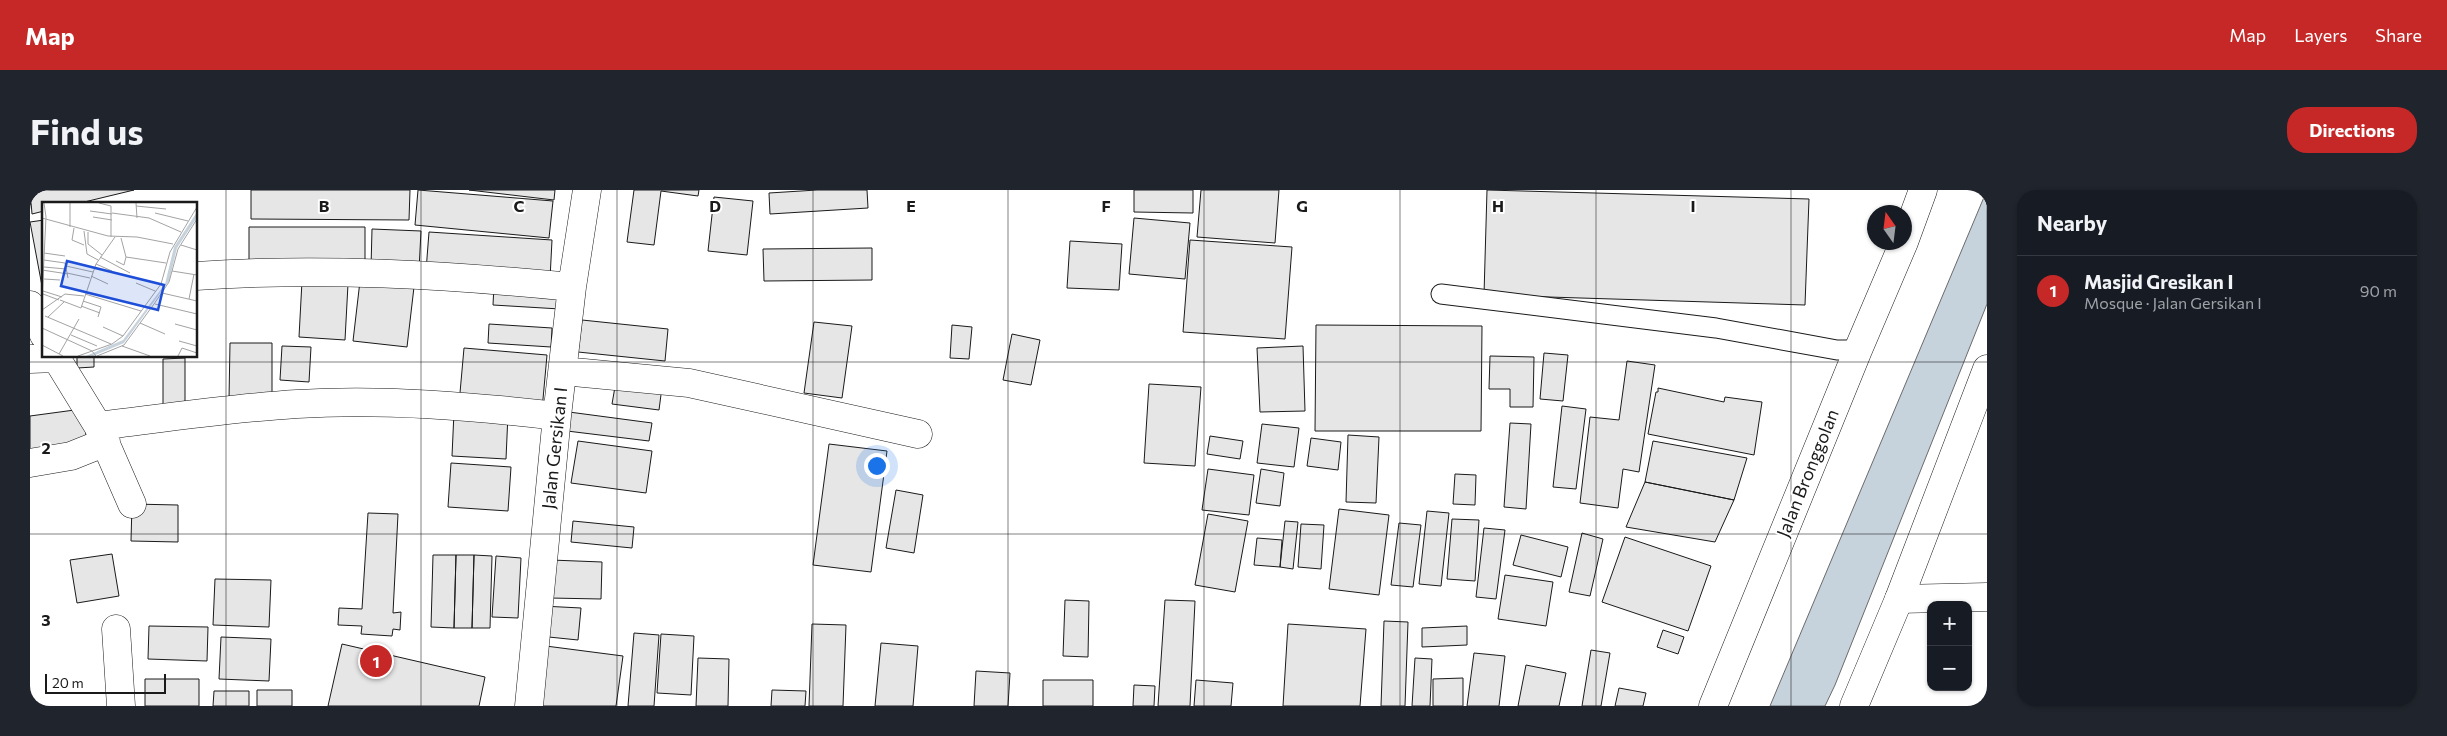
<!DOCTYPE html>
<html lang="en">
<head>
<meta charset="utf-8">
<style>
  body { margin:0; font-family:Commissioner,sans-serif; background:#20242c; color:#f1f3f6 }
  .controls { position:absolute; right:15px; bottom:15px; display:grid; overflow:hidden; border-radius:10px; box-shadow:0 1px 4px #0004 }
  .controls button { width:45px; height:45px; display:grid; place-items:center; padding:0; border:0; border-bottom:1px solid #363941; background:#171b24; color:#f1f3f6; font:25px sans-serif }
  .compass { position:absolute; left:1837px; top:15px; width:45px; height:45px; border-radius:50%; background:#171b24; box-shadow:0 1px 4px #0004; rotate:346deg }
  .scale { position:absolute; left:15px; bottom:12px; width:121px; box-sizing:border-box; padding-left:5px; border:2px solid #1a1a1a; border-top:0; font-size:14px; line-height:18px; white-space:nowrap; color:#1a1a1a; -webkit-text-stroke:4px #fff; paint-order:stroke }
  .you { position:absolute; left:846px; top:275px; width:18px; height:18px; margin:-12px; border:4px solid #fff; border-radius:50%; background:#1a73e8; box-shadow:0 0 0 8px #1a73e833 }
  .badge { display:grid; place-items:center; width:32px; height:32px; border-radius:50%; background:#c62828; color:#fff; font-size:16px; font-weight:700 }
  .pin { position:absolute; translate:-50% -50%; border:2px solid #fff; box-shadow:0 1px 5px #0006 }
  .list { margin:0; padding:0; list-style:none }
  h2 { display:flex; justify-content:space-between; align-items:center; height:65px; margin:0; padding:0 20px; font-size:21px }
  h2 small { font-size:16px; font-weight:400; color:#9ea1a6 }
  .list li { display:grid; grid-template-columns:32px 1fr auto; gap:15px; align-items:center; box-sizing:border-box; height:70px; padding:0 20px; border-top:1px solid #363941 }
  .list b { display:block; font-size:19px; white-space:nowrap }
  .list p { margin:0; font-size:16px; white-space:nowrap; color:#9ea1a6 }
  .list em { font-size:16px; font-style:normal; color:#9ea1a6 }
  .map { position:relative; flex:none; width:1957px; height:516px; overflow:hidden; border-radius:20px }
  header { display:flex; align-items:center; gap:30px; box-sizing:border-box; height:70px; padding:0 25px; background:#c62828; color:#fff }
  header strong { font-size:24px }
  nav { display:flex; gap:28px; margin-inline-start:auto; font-size:18px }
  .intro { display:flex; align-items:center; justify-content:space-between; box-sizing:border-box; height:120px; padding:0 30px }
  h1 { margin:0; font-size:35px }
  .button { padding:12px 22px; border-radius:20px; background:#c62828; color:#fff; font-size:18px; font-weight:700 }
  main { display:flex; gap:30px; padding:0 30px }
  aside { flex:1; background:#171b24; border-radius:20px; box-shadow:0 1px 4px #0004 }
  .map>svg:first-child { display:block }
</style>
</head>
<body>
<header>
<strong>Map</strong>
<nav><a>Map</a><a>Layers</a><a>Share</a></nav>
</header>
<div class="intro"><h1>Find us</h1><a class="button">Directions</a></div>
<main>
<div class="map">
<svg width="1957" height="516" viewBox="0 0 1957 516">
  <rect width="100%" height="100%" fill="#fff"/>
  <path fill="#c6d2dc" stroke="#6a6a6a" d="M 1957,0 L 1957,114 L 1805,495 L 1795,516 L 1740,516 Z"/>
  <path fill="#e6e6e6" stroke="#1a1a1a" d="M 0,0 L 104,0 L 46,14 L 14,14 L 14,21 L 2,24 Z
    M 221,0 L 380,0 L 379,30 L 221,29 Z
    M 388,0 L 523,11 L 519,48 L 385,35 Z
    M 439,0 L 525,0 L 524,10 Z
    M 604,0 L 669,0 L 668,6 L 631,1 L 624,55 L 597,52 Z
    M 787,0 L 837,0 L 838,18 L 740,24 L 739,3 Z
    M 1104,0 L 1163,0 L 1163,23 L 1104,22 Z
    M 1171,0 L 1249,0 L 1245,53 L 1167,47 Z
    M 1457,0 L 1779,9 L 1775,115 L 1454,105 Z
    M 684,7 L 723,11 L 717,65 L 678,61 Z
    M 1104,28 L 1160,33 L 1155,89 L 1099,84 Z
    M 14,30 L 14,95 L 12,96 L 0,32 Z
    M 219,37 L 335,37 L 335,78 L 219,79 Z
    M 342,39 L 391,41 L 389,80 L 341,78 Z
    M 399,42 L 522,50 L 520,89 L 396,81 Z
    M 1160,50 L 1262,57 L 1255,149 L 1153,142 Z
    M 1040,51 L 1092,54 L 1089,100 L 1037,98 Z
    M 842,58 L 842,90 L 734,91 L 733,59 Z
    M 272,91 L 318,94 L 315,150 L 269,147 Z
    M 330,91 L 384,97 L 377,157 L 323,151 Z
    M 464,95 L 531,99 L 530,119 L 463,115 Z
    M 552,130 L 638,139 L 635,171 L 548,162 Z
    M 784,132 L 822,136 L 812,208 L 774,203 Z
    M 459,134 L 522,138 L 521,157 L 458,153 Z
    M 922,135 L 942,137 L 939,169 L 920,168 Z
    M 1286,135 L 1452,136 L 1451,241 L 1285,241 Z
    M 982,144 L 1010,150 L 1001,195 L 973,190 Z
    M 200,153 L 242,153 L 242,209 L 199,209 Z
    M 252,156 L 281,157 L 279,192 L 250,190 Z
    M 1273,156 L 1275,221 L 1230,222 L 1227,158 Z
    M 434,158 L 517,165 L 512,220 L 429,214 Z
    M 1514,163 L 1538,165 L 1533,211 L 1510,209 Z
    M 47,166 L 64,166 L 64,177 L 47,178 Z
    M 1460,166 L 1504,167 L 1503,217 L 1480,217 L 1480,199 L 1459,199 Z
    M 155,168 L 155,218 L 133,219 L 133,169 Z
    M 1597,171 L 1625,175 L 1609,282 L 1593,279 L 1588,318 L 1550,313 L 1560,227 L 1589,230 Z
    M 586,191 L 632,197 L 629,220 L 582,214 Z
    M 1119,194 L 1171,197 L 1165,276 L 1114,273 Z
    M 1628,198 L 1694,212 L 1695,207 L 1732,212 L 1724,265 L 1618,244 L 1626,202 L 1628,202 Z
    M 1532,216 L 1556,219 L 1546,299 L 1523,297 Z
    M 52,219 L 58,257 L 0,266 L 0,226 Z
    M 424,222 L 478,224 L 476,269 L 422,266 Z
    M 539,222 L 622,233 L 619,251 L 537,241 Z
    M 1480,233 L 1501,234 L 1496,319 L 1474,317 Z
    M 1232,234 L 1269,238 L 1264,277 L 1227,273 Z
    M 1318,245 L 1349,247 L 1346,313 L 1316,312 Z
    M 1180,246 L 1213,251 L 1210,269 L 1177,264 Z
    M 1281,248 L 1311,252 L 1308,280 L 1277,276 Z
    M 548,251 L 622,261 L 616,303 L 541,293 Z
    M 1623,251 L 1717,268 L 1704,310 L 1615,292 Z
    M 799,254 L 857,261 L 841,382 L 783,375 Z
    M 421,273 L 481,277 L 478,321 L 418,317 Z
    M 1178,279 L 1224,285 L 1219,325 L 1172,320 Z
    M 1231,279 L 1254,283 L 1250,316 L 1226,313 Z
    M 1425,284 L 1446,285 L 1445,315 L 1423,314 Z
    M 1615,292 L 1704,310 L 1685,352 L 1596,337 Z
    M 866,300 L 893,305 L 884,363 L 856,358 Z
    M 102,314 L 148,315 L 148,352 L 101,351 Z
    M 1309,319 L 1359,325 L 1349,405 L 1299,399 Z
    M 1397,321 L 1419,323 L 1411,396 L 1389,394 Z
    M 338,323 L 368,324 L 363,423 L 371,422 L 370,440 L 363,439 L 362,446 L 331,444 L 332,436 L 308,435 L 309,418 L 332,419 Z
    M 1178,324 L 1218,331 L 1205,402 L 1165,395 Z
    M 1422,329 L 1449,330 L 1445,391 L 1417,389 Z
    M 543,331 L 604,337 L 602,358 L 541,352 Z
    M 1255,331 L 1268,332 L 1263,379 L 1250,377 Z
    M 1369,333 L 1391,335 L 1383,397 L 1361,395 Z
    M 1271,334 L 1294,335 L 1291,379 L 1268,377 Z
    M 1454,338 L 1475,340 L 1466,409 L 1446,407 Z
    M 1552,343 L 1573,349 L 1560,406 L 1539,402 Z
    M 1491,345 L 1538,357 L 1531,387 L 1483,375 Z
    M 1595,347 L 1681,376 L 1658,441 L 1572,412 Z
    M 1227,348 L 1252,350 L 1250,377 L 1224,375 Z
    M 82,364 L 89,406 L 47,413 L 40,370 Z
    M 403,365 L 426,365 L 424,438 L 401,437 Z
    M 426,365 L 444,365 L 442,438 L 424,438 Z
    M 444,365 L 462,366 L 460,438 L 442,438 Z
    M 466,366 L 491,368 L 488,428 L 462,427 Z
    M 521,370 L 572,372 L 571,409 L 520,408 Z
    M 1475,385 L 1523,392 L 1516,436 L 1468,429 Z
    M 185,389 L 241,390 L 239,437 L 183,435 Z
    M 1035,410 L 1059,411 L 1058,467 L 1033,466 Z
    M 1135,410 L 1165,411 L 1160,516 L 1128,516 Z
    M 512,416 L 551,418 L 548,450 L 509,446 Z
    M 1354,431 L 1378,432 L 1375,516 L 1351,516 Z
    M 782,434 L 816,435 L 813,516 L 779,516 Z
    M 1258,434 L 1336,439 L 1330,516 L 1253,516 Z
    M 119,436 L 178,437 L 177,471 L 118,469 Z
    M 1437,436 L 1437,455 L 1392,457 L 1392,438 Z
    M 1633,440 L 1654,447 L 1648,464 L 1627,457 Z
    M 604,443 L 629,445 L 624,516 L 598,516 Z
    M 631,444 L 664,446 L 661,505 L 627,503 Z
    M 191,447 L 241,449 L 239,491 L 189,489 Z
    M 851,453 L 888,456 L 883,516 L 845,516 Z
    M 312,454 L 455,487 L 449,516 L 298,516 Z
    M 508,455 L 593,466 L 586,516 L 505,516 Z
    M 1561,460 L 1580,463 L 1571,516 L 1552,516 Z
    M 1444,463 L 1475,466 L 1469,516 L 1437,516 Z
    M 668,468 L 699,469 L 698,516 L 666,516 Z
    M 1385,468 L 1402,469 L 1400,516 L 1382,516 Z
    M 1496,475 L 1536,483 L 1529,516 L 1488,516 Z
    M 946,481 L 980,483 L 978,516 L 944,516 Z
    M 1433,488 L 1433,516 L 1403,516 L 1403,489 Z
    M 115,489 L 169,489 L 169,516 L 115,516 Z
    M 1013,490 L 1063,490 L 1063,516 L 1013,516 Z
    M 1166,490 L 1203,493 L 1201,516 L 1164,516 Z
    M 1104,495 L 1125,496 L 1124,516 L 1103,516 Z
    M 1589,498 L 1616,503 L 1613,516 L 1585,516 Z
    M 227,500 L 262,500 L 262,516 L 227,516 Z
    M 742,500 L 776,501 L 775,516 L 741,516 Z
    M 184,501 L 219,501 L 219,516 L 183,516 Z"/>
  <g fill="none" stroke-linecap="round" stroke-linejoin="round">
    <defs>
      <path id="service" d="M 1411,104 L 1686,138 L 1807,160 L 1828,160"/>
      <path id="minor" d="M 166,86 C 291,77 418,85 542,97
        M 0,115 L 14,145
        M 25,166 L 68,236 L 102,314
        M 0,169 L 26,168
        M 533,181 L 659,193 L 888,244
        M 68,236 C 134,228 200,218 267,214 C 354,209 441,216 527,226
        M 0,273 L 41,266 L 76,252
        M 1869,409 L 1957,407
        M 86,439 L 91,516
        M 499,516 L 527,226 L 542,97 L 557,0"/>
      <path id="primary" d="M 1874,52 L 1893,0
        M 1683,516 L 1828,160 L 1874,52
        M 1824,516 L 1869,409 L 1957,179"/>
    </defs>
    <use href="#service" stroke="#1a1a1a" stroke-width="21"/>
    <use href="#minor" stroke="#1a1a1a" stroke-width="29"/>
    <use href="#primary" stroke="#1a1a1a" stroke-width="29"/>
    <use href="#service" stroke="#fff" stroke-width="19"/>
    <use href="#minor" stroke="#fff" stroke-width="28"/>
    <use href="#primary" stroke="#fff" stroke-width="28"/>
  </g>
  <path fill="none" stroke="#1a1a1a" stroke-width="1" stroke-opacity="0.55" d="M 196,0 L 196,516M 391,0 L 391,516M 587,0 L 587,516M 783,0 L 783,516M 978,0 L 978,516M 1174,0 L 1174,516M 1370,0 L 1370,516M 1566,0 L 1566,516M 1761,0 L 1761,516M 0,172 L 1957,172M 0,344 L 1957,344"/>
  <g text-anchor="middle" dominant-baseline="central" stroke-width="4" stroke-linejoin="round" paint-order="stroke">
    <g font-size="18" fill="#1a1a1a" stroke="#fff">
      <text transform="translate(524 258) rotate(-84)">Jalan Gersikan I</text>
      <text transform="translate(1777 283) rotate(-68)">Jalan Bronggolan</text>
    </g>
  </g>
  <g transform="translate(12 12)">
    <rect width="155" height="155" fill="#fff"/>
    <path d="M 155,10 L 154,17 L 135,46 L 127,79 L 82,141 L 51,154 L 44,154 L 81,138 L 123,82 L 132,45 Z" fill="#c6d2dc"/>
    <path fill="none" stroke="#a3a3a3" stroke-width="1" d="M 28,1 L 28,25M 57,1 L 69,4 L 69,35M 94,1 L 95,16M 94,4 L 124,7M 48,9 L 70,12M 70,11 L 107,16 L 139,30M 113,11 L 146,19M 51,15 L 70,18M 0,16 L 66,34 L 95,35 L 131,42M 32,26 L 30,38 L 42,43M 42,29 L 45,52 L 56,58M 46,30 L 46,42 L 60,53M 79,36 L 84,55 L 124,61M 139,43 L 155,48M 2,51 L 23,54M 58,55 L 88,71M 2,58 L 23,61 L 26,76M 74,59 L 82,63 L 84,55M 54,62 L 70,69M 24,64 L 51,70M 2,65 L 24,67M 0,68 L 26,72M 130,69 L 155,73M 25,71 L 48,76M 49,74 L 66,82M 2,77 L 18,78M 94,81 L 113,89M 1,89 L 20,95M 120,91 L 155,99M 1,92 L 17,98M 43,92 L 99,109M 0,97 L 4,15 L 2,1M 147,97 L 152,72M 18,98 L 39,106 L 54,62 L 73,35M 41,99 L 59,105 L 56,115M 113,102 L 155,112M 39,104 L 58,111M 0,108 L 23,92 L 42,94M 3,114 L 69,142M 6,115 L 22,100M 98,121 L 123,132M 133,122 L 155,128M 61,125 L 81,134M 0,126 L 50,149 L 54,154M 29,133 L 55,144M 137,139 L 155,144M 0,143 L 21,154M 80,144 L 108,154M 17,152 L 37,117M 36,154 L 70,142 L 81,134 L 119,82 L 128,50 L 155,5M 55,154 L 82,143 L 112,102 L 127,80 L 136,47 L 155,17M 136,154 L 140,146 L 155,151"/>
    <path fill="#1d4ed8" fill-opacity="0.15" stroke="#1d4ed8" stroke-width="2.5" d="M 25,59 L 122,83 L 116,108 L 19,84 Z"/>
    <rect width="155" height="155" fill="none" stroke="#1a1a1a" stroke-width="2.5"/>
  </g>
  <g font-size="16" text-anchor="middle" font-weight="bold" fill="#1a1a1a" stroke="#fff" stroke-width="4" stroke-linejoin="round" paint-order="stroke">
    <text x="294" y="22">B</text>
    <text x="489" y="22">C</text>
    <text x="685" y="22">D</text>
    <text x="881" y="22">E</text>
    <text x="1076" y="22">F</text>
    <text x="1272" y="22">G</text>
    <text x="1468" y="22">H</text>
    <text x="1663" y="22">I</text>
    <text x="16" y="264">2</text>
    <text x="16" y="436">3</text>
  </g>
</svg>
<div class="controls">
<button>+</button>
<button>−</button>
</div>
<svg class="compass" viewBox="-18 -18 36 36"><path d="M0-13l5 13h-10z" fill="#e53935"/><path d="M0 13l5-13h-10z" fill="#9ea1a6"/></svg>
<div class="scale">20 m</div>
<div class="you"></div>
<div class="pin badge" style="left:346px;top:471px">1</div>
</div>
<aside>
<h2>Nearby<small></small></h2>
<ul class="list">
<li><span class="badge">1</span><div><b>Masjid Gresikan I</b><p>Mosque · Jalan Gersikan I</p></div><em>90 m</em></li>
</ul>
</aside>
</main>
</body>
</html>
